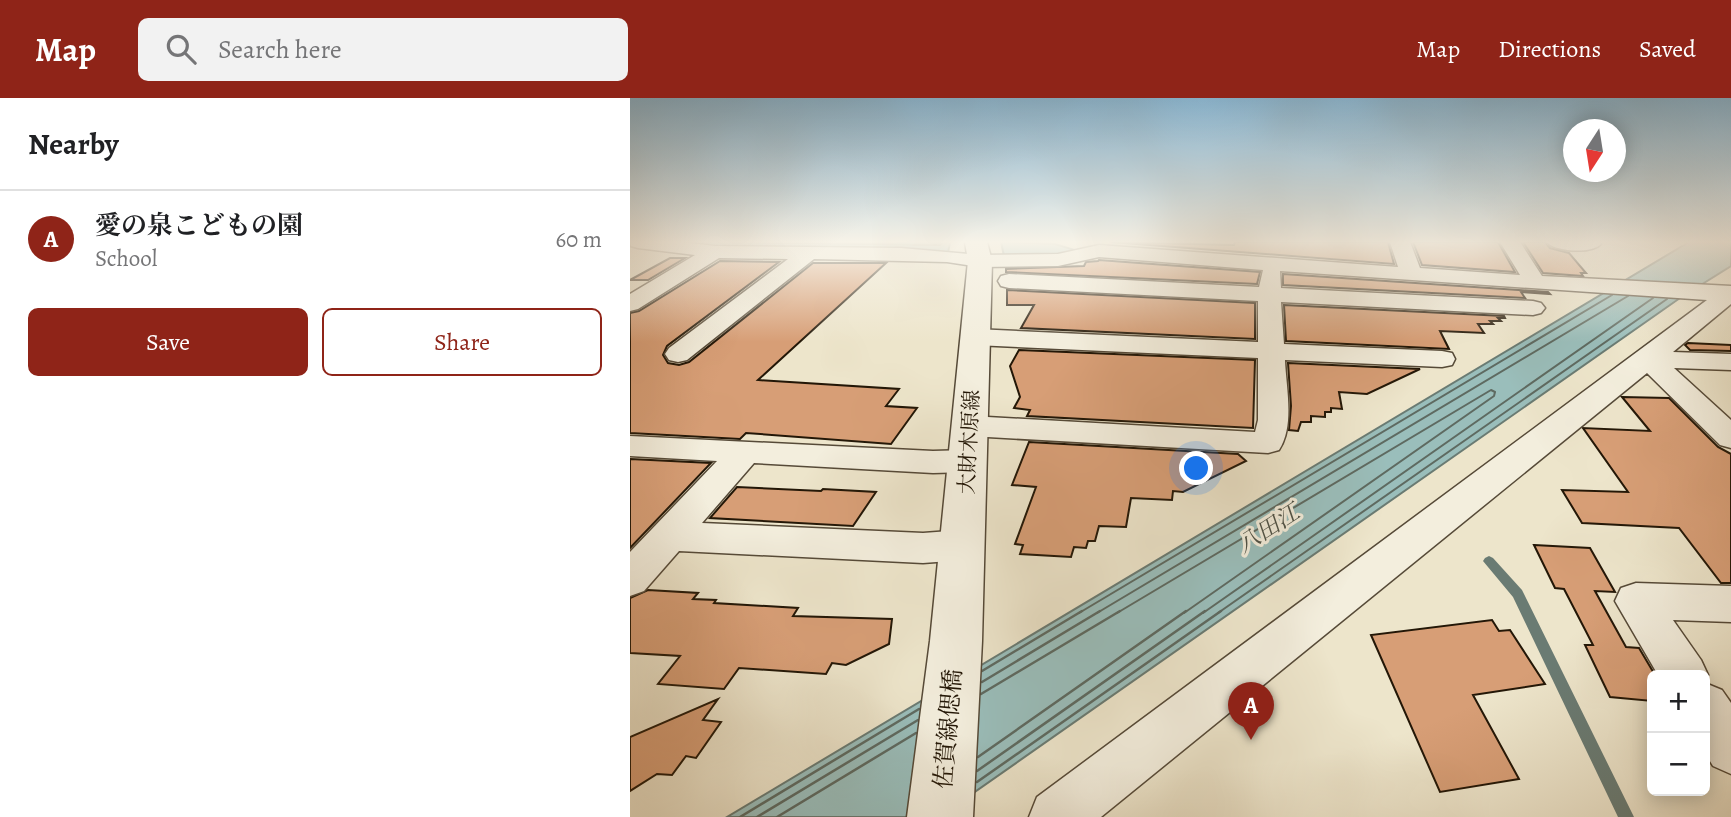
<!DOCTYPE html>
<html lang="en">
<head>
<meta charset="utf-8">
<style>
  body { margin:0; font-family:Alegreya,"Noto Serif JP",serif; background:#f2f2f2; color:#202124 }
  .controls { position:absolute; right:21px; bottom:21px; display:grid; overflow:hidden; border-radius:10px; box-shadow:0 4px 18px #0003 }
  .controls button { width:63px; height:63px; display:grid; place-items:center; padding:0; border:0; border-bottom:2px solid #e0e0e0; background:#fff; color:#202124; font:35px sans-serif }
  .compass { position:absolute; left:933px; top:21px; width:63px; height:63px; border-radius:50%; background:#fff; box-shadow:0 4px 18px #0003; rotate:192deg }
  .you { position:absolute; left:567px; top:371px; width:24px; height:24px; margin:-18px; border:5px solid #fff; border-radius:50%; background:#1a73e8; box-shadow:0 0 0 10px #1a73e833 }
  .badge { display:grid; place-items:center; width:46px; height:46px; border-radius:50%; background:#8f2418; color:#fff; font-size:23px; font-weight:700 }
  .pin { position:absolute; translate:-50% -58px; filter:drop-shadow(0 2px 4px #0008) }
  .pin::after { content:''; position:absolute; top:37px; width:24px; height:21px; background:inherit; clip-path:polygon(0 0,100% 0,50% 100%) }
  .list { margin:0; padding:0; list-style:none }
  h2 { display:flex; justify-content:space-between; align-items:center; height:91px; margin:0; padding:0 28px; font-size:30px }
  h2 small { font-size:23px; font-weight:400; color:#757577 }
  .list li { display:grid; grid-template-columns:46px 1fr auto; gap:21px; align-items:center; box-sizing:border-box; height:98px; padding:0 28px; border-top:2px solid #e0e0e0 }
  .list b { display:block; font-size:26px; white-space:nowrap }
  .list p { margin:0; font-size:23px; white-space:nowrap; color:#757577 }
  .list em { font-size:23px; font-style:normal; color:#757577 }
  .actions { display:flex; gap:14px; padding:21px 28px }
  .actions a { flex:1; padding:16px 0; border:2px solid #8f2418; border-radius:10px; text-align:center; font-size:24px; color:#8f2418 }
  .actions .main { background:#8f2418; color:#fff }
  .icon { flex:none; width:38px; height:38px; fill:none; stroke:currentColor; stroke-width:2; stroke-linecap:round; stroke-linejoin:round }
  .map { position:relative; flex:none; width:1101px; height:719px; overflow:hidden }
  header { display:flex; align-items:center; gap:42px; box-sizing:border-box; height:98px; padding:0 35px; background:#8f2418; color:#fff }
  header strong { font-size:33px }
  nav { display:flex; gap:38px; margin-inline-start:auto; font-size:24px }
  .search { width:490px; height:63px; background:#f2f2f2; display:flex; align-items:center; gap:18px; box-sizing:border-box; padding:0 24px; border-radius:10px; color:#757577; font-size:26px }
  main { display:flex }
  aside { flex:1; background:#fff }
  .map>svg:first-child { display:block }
</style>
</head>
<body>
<header>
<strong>Map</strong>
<div class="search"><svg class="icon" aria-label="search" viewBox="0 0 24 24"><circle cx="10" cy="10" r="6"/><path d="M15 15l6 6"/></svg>Search here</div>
<nav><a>Map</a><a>Directions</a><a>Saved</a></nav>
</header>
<main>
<aside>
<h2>Nearby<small></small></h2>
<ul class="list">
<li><span class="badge">A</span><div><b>愛の泉こどもの園</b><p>School</p></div><em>60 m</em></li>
</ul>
<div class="actions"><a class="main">Save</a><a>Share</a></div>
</aside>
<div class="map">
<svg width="1101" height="719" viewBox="0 0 1101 719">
  <rect width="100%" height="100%" fill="#ede5cb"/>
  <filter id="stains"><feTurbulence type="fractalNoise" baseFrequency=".00286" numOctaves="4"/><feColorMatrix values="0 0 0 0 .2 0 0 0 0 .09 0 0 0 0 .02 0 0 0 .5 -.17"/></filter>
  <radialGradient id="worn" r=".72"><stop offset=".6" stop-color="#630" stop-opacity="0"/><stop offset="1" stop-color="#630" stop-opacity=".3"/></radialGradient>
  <path fill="#9abebb" stroke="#6a7b73" stroke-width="2" d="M 38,144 L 320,144 L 318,155 L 110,151 Z
    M 371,144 L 425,146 L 448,153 L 422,159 L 374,158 Z
    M 1059,144 L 1101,144 L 1101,168 L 1050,200 L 309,719 L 97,719 Z"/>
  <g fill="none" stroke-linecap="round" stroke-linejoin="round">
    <path stroke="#5e6a61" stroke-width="2" d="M 106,144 L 310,147 L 313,144
      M 449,515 L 982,197
      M 467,515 L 998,198
      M 487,515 L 861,292 L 865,294 L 864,298 L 554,515
      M 573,515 L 1023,200
      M 588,515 L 1037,201"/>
    <path stroke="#5e6a61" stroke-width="2.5" d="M 352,573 L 452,513
      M 352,584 L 470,513
      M 351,596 L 490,513
      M 348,659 L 556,513
      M 347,673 L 575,513
      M 347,684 L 591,513
      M 110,719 L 289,611
      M 127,719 L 288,622
      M 147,719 L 286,635"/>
    <path fill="#6a7b73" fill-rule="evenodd" d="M 859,458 L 863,460 L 892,492 L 1004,719 L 988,719 L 883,499 L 853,463 L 855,460 Z"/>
  </g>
  <path fill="#d79e76" stroke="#231707" stroke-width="2" d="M 481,144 L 604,147 L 605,144 L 758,144 L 764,166 Z
    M 783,144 L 868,144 L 885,174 L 792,167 Z
    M 893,144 L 915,144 L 920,150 L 939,155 L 956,175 L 951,175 L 953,178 L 913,175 Z
    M 40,160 L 55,160 L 18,182 L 0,182 Z
    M 90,163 L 149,164 L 37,248 L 33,257 L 38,265 L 49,267 L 59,264 L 183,165 L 256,165 L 128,282 L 269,291 L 256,308 L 287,310 L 261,346 L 116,335 L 110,341 L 0,335 L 0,215 L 9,213 Z
    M 468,163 L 469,162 L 630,174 L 627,186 L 376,174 L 376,171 L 454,168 L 456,164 Z
    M 653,176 L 918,194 L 920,196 L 891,194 L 895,200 L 653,187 Z
    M 377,192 L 625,205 L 625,241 L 391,230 L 404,207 L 377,207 Z
    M 654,207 L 874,218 L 875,220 L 868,220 L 871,223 L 860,223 L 863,226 L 848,226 L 854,235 L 810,233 L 819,251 L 656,243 Z
    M 1058,245 L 1101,247 L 1101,253 L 1060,252 L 1055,247 Z
    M 389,252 L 625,262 L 623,330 L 397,318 L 400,312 L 384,310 L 390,299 L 380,268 Z
    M 658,265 L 790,271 L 737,296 L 709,294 L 712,311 L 701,310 L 701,314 L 695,314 L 695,319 L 681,318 L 681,324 L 671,324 L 668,333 L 659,332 L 661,308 Z
    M 992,299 L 1039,300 L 1088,349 L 1101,356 L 1101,485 L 1091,485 L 1049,430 L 952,425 L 932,392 L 998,394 L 953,330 L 1020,333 Z
    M 399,344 L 608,356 L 616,363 L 553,394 L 543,393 L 542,402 L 501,400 L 496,429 L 469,428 L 465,443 L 458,443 L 456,450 L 444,449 L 441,459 L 390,456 L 393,447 L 385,446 L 406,389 L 382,387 Z
    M 0,361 L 81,365 L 0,450 Z
    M 107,389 L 191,393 L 193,391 L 246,394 L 223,428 L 80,420 Z
    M 904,447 L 960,450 L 985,494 L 965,493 L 996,549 L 1009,550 L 1025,577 L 1022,577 L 1022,603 L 980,599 L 955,547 L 963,547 L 934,491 L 925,490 Z
    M 18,492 L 68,495 L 63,501 L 86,502 L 84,505 L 168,510 L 163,518 L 262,521 L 259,546 L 216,567 L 202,565 L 196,576 L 109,570 L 94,591 L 28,586 L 50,558 L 0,555 L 0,500 Z
    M 862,522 L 869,533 L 880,532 L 915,586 L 843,597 L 889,681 L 810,694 L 741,537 Z
    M 88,601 L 73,622 L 91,624 L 66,660 L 56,658 L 42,677 L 27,676 L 0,693 L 0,639 Z"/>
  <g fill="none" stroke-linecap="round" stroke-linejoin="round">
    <defs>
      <path id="minor" d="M 0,144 L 52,144 L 85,148 L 271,150 L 350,157 L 428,156 L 469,147 L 768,169 L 760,144 L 780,144 L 790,170 L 890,177 L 870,144 L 890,144 L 912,178 L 1101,188 L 1101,206 L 1043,254 L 1101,256 L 1101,272 L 1044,270 L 1101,322 L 1101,350 L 1090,347 L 1017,275 L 471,719 L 399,719 L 407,699 L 1077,202 L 650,173 L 651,190 L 903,203 L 911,205 L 915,210 L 911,215 L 903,217 L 651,204 L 654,246 L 812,253 L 822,255 L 825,261 L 822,267 L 812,269 L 655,262 C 656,289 665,328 649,352 L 638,355 L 340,338 L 329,335 L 324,328 L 329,321 L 340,318 L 625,334 L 628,322 L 628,260 L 345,247 L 336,244 L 332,239 L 336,234 L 345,231 L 628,244 L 628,203 L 379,190 L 371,188 L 368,183 L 371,178 L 379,176 L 629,189 L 633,172 L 469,159 L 428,168 L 350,169 L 317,164 L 184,161 L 57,262 L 48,264 L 39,262 L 35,256 L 39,250 L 158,161 L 89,160 L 8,211 L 0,213 L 0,196 L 65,157 L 8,150 L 1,148 Z
        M 917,144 L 969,144 L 971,146 C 962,156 925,154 917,144 Z
        M 0,338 L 303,353 L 338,352 L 350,355 L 355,363 L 350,371 L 338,374 L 303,375 L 124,365 L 72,425 L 293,435 L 333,432 L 347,436 L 352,447 L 347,458 L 333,462 L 293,465 L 49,453 L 14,493 L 0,498 L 0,454 L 87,363 L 0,358 Z
        M 1006,485 L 1101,488 L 1101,524 L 1043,522 L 1071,562 L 1078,577 L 1075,583 L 1075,577 L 1028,577 L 985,503 L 991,490 Z
        M 1075,585 L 1092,592 L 1101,605 L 1101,676 L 1083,668 L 1075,655 Z"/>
      <path id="tertiary" d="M 335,144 L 357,144 L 362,163 L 352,543 L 343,719 L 277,719 L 300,543 L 338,163 Z"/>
    </defs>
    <use href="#minor" stroke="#564a38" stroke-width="3"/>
    <use href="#tertiary" stroke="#564a38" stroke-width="3"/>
    <use href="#minor" fill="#f3eedd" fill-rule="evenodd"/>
    <use href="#tertiary" fill="#f3eedd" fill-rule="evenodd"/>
  </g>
  <linearGradient id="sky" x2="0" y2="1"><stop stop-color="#89b8d6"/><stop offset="0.59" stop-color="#f7f3e8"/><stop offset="1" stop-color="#f7f3e8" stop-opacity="0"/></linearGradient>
  <rect width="1101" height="244" fill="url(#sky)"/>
  <g text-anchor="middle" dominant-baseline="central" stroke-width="6" stroke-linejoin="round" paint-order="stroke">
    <g font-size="21" fill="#231707" stroke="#f3eedd">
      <text transform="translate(339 344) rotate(-87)">大財木原線</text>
    </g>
    <g font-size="23" font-style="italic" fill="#4d5146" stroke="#f3eedd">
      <text transform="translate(638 431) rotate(-33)">八田江</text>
    </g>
    <g font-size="24" fill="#231707" stroke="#f3eedd">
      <text transform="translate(318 631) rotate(-85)">佐賀線偲橋</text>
    </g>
  </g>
  <rect width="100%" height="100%" filter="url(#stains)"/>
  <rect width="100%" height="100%" fill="url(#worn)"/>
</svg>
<div class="controls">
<button>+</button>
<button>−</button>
</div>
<svg class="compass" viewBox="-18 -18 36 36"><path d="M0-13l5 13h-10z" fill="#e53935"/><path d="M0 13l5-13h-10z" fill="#757577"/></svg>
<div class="you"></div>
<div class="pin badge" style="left:621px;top:642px">A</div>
</div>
</main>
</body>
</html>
